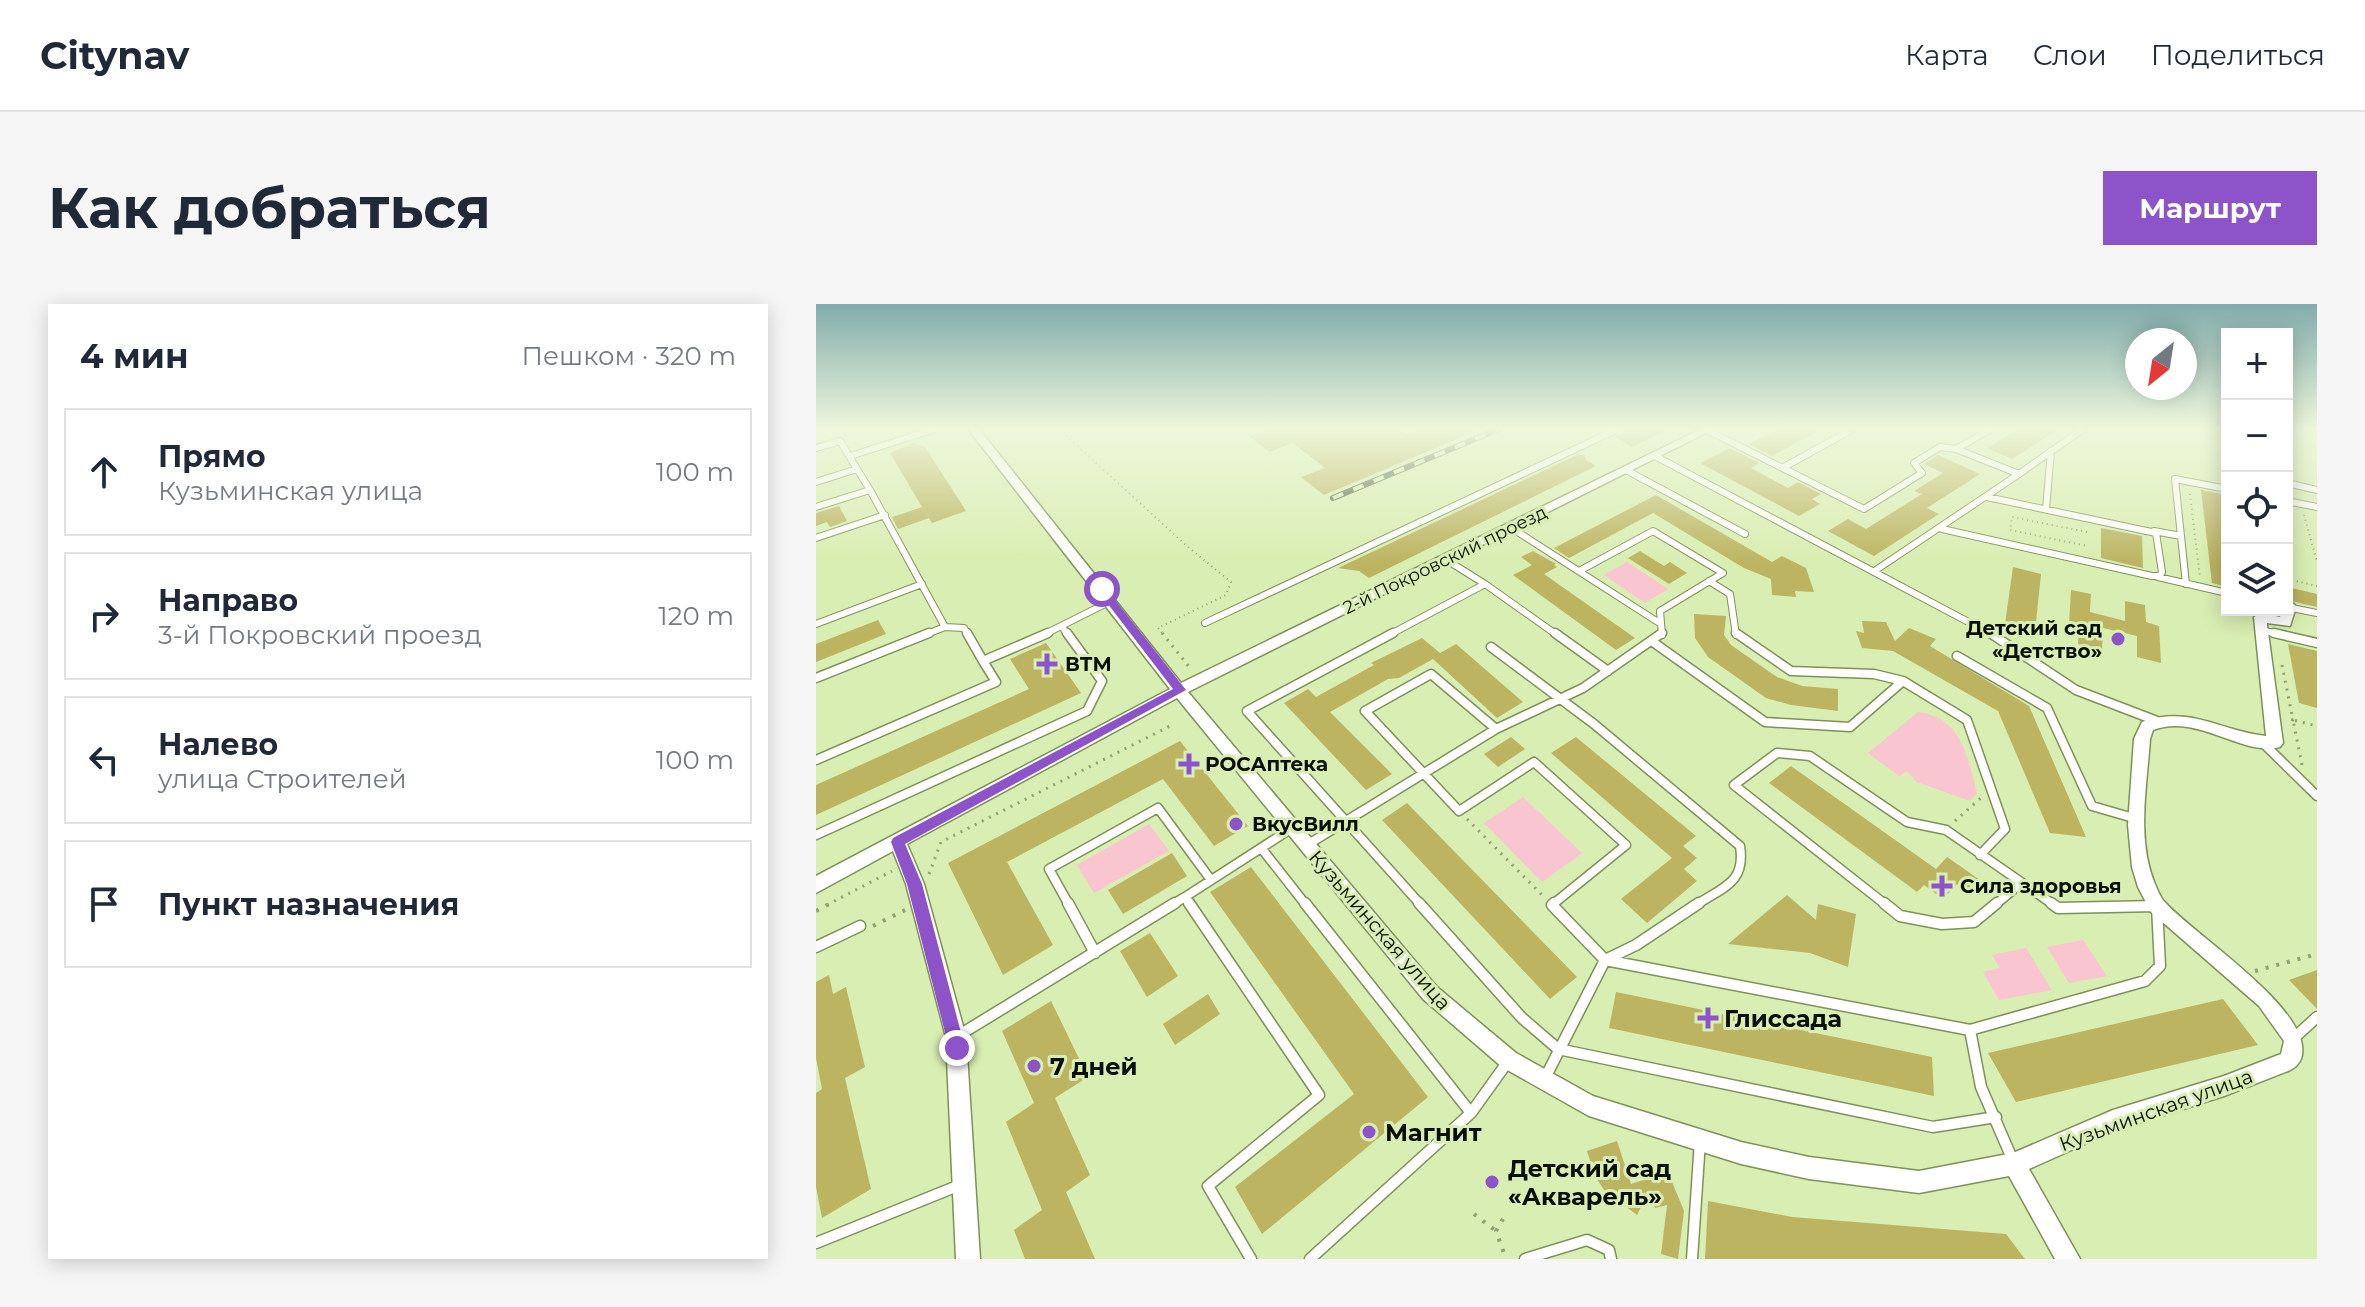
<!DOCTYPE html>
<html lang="ru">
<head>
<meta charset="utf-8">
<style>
  body { margin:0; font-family:Montserrat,sans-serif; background:#f6f6f7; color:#1f2937 }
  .controls { position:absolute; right:24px; top:24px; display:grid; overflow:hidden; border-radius:0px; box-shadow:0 4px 20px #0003 }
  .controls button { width:72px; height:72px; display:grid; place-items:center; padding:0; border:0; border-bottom:2px solid #e0e1e3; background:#fff; color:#1f2937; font:40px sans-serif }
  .compass { position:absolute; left:1309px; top:24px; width:72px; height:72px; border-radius:50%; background:#fff; box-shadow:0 4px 20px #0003; rotate:210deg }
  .stop { position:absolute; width:24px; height:24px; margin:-18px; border:6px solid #8d53c9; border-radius:50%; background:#fff }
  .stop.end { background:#8d53c9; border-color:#fff; box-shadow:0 2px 8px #0008 }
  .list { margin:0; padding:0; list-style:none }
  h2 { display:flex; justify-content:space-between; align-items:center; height:104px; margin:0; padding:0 32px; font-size:34px }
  h2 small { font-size:26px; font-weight:400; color:#747a83 }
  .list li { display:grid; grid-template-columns:52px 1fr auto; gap:24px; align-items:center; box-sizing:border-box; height:128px; margin:0 16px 16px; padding:0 16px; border:2px solid #e0e1e3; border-radius:0px }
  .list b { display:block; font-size:30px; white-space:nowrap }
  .list p { margin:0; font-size:26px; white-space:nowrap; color:#747a83 }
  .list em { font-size:26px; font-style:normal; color:#747a83 }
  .icon { flex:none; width:44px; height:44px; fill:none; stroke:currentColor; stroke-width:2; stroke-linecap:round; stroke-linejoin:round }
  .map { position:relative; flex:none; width:1501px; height:955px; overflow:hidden; border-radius:0px }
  header { display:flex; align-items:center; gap:48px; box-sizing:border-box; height:112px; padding:0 40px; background:#fff; border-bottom:2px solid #e0e1e3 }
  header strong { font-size:38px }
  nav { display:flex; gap:44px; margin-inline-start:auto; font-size:28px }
  .intro { display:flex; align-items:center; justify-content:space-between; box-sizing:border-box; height:192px; padding:0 48px }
  h1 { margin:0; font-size:56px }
  .button { padding:20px 36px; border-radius:0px; background:#8d53c9; color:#fff; font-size:28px; font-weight:700 }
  main { display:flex; gap:48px; padding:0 48px }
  aside { flex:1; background:#fff; border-radius:0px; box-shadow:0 4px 20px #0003 }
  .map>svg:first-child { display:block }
</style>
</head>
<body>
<header>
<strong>Citynav</strong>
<nav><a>Карта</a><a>Слои</a><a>Поделиться</a></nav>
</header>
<div class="intro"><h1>Как добраться</h1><a class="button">Маршрут</a></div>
<main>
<aside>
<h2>4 мин<small>Пешком · 320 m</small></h2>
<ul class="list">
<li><svg class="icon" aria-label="ahead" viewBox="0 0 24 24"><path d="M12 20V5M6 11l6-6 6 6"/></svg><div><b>Прямо</b><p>Кузьминская улица</p></div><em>100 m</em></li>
<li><svg class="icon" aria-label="right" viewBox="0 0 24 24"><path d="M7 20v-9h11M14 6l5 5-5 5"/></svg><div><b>Направо</b><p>3-й Покровский проезд</p></div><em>120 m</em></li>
<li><svg class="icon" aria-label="left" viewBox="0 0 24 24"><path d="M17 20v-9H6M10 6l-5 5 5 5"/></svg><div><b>Налево</b><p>улица Строителей</p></div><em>100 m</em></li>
<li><svg class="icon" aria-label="arrive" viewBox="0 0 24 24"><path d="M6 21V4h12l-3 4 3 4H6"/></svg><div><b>Пункт назначения</b></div></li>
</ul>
</aside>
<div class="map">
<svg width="1501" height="955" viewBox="0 0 1501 955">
  <rect width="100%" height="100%" fill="#d9eeb2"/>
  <path fill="#f9c5d0" d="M 811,258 L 852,285 L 829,299 L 788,271 Z
    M 1102,408 C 1147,414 1151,453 1161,489 L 1154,497 L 1101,478 L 1091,467 L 1083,472 L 1052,449 Z
    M 707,493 L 766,549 L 726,578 L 668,519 Z
    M 333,520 L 353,547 L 278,589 L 261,561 Z
    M 1267,636 L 1291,672 L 1253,679 L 1231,643 Z
    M 1210,644 L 1236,686 L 1183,696 L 1167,668 L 1184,664 L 1176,651 Z"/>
  <path fill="#bcb461" d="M 453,125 L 584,125 L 591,130 L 604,125 L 665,125 L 508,191 L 485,173 L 509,164 L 477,139 L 453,148 L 433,132 Z
    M 813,125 L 853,125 L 816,143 L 799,133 Z
    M 962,125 L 1006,125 L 956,152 L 933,140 Z
    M 1203,125 L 1243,125 L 1196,155 L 1171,144 Z
    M 97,139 L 109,143 L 150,207 L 116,219 L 113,214 L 82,225 L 76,213 L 106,203 L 74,149 Z
    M 914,144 L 943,159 L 935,164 L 972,184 L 982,178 L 1005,190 L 996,195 L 1004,200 L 983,212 L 884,159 Z
    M 761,151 L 769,151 L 770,156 L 780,162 L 553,274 L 543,267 L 522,264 Z
    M 1122,151 L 1164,170 L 1111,204 L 1123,210 L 1058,252 L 1012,227 L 1032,215 L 1050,225 L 1106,190 L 1098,187 L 1127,169 L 1108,160 Z
    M 1385,186 L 1411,191 L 1411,283 L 1396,279 Z
    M 840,191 L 956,258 L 966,252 L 990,264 L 998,288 L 979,287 L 980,293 L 956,291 L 955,275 L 928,264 L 837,209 L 753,254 L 738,244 Z
    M 23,202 L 31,217 L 14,223 L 11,218 L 0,222 L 0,209 Z
    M 1285,224 L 1326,232 L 1327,264 L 1285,254 Z
    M 717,247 L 740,260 L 738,261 L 741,263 L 728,270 L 819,334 L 800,346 L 697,271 L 716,261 L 705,253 Z
    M 824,247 L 848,262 L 854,258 L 871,269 L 853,280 L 812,254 Z
    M 1197,263 L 1225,270 L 1219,328 L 1189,320 Z
    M 1471,283 L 1501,290 L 1501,303 L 1471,296 Z
    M 1255,286 L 1275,290 L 1274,308 L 1309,317 L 1309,297 L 1329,301 L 1330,318 L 1343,322 L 1345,359 L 1321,353 L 1321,332 L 1287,324 L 1286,346 L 1262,340 L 1263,322 L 1253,320 Z
    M 878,310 L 910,312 L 908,331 L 915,341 L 961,373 L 986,382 L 1022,385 L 1022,407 L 975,401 L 950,394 L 892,353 L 879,334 Z
    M 62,316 L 70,330 L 0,358 L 0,340 Z
    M 1046,317 L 1070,318 L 1079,337 L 1093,324 L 1120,335 L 1114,342 L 1213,402 L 1270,533 L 1234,529 L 1182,407 L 1077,347 L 1046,344 L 1040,327 L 1048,329 Z
    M 606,334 L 624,349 L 640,340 L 707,398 L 681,414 L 617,355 L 583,374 L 572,375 L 514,408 L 576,470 L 550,486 L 468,399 L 492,385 L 500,393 L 558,361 L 555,359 Z
    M 230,339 L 265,389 L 0,511 L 0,481 L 213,385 L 194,355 Z
    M 1472,340 L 1501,347 L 1501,404 L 1483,399 Z
    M 695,433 L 709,445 L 682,463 L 668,450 Z
    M 760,433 L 880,532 L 867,542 L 881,554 L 868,565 L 881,577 L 831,619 L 805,595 L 856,554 L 735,449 Z
    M 364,437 L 432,522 L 398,542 L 347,475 L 191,558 L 237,641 L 187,671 L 132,559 Z
    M 975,462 L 1120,565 L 1131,553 L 1164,576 L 1152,589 L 1141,580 L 1127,595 L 1108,581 L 1101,588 L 953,479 Z
    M 591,499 L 761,673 L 734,695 L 566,516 Z
    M 356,549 L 371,572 L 307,610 L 292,586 Z
    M 435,563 L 612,793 L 446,930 L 419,883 L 538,790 L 394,588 Z
    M 971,591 L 1000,616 L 1002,600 L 1040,610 L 1032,663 L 994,649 L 912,640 Z
    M 334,629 L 362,672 L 331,693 L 304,647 Z
    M 1501,666 L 1501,705 L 1473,676 Z
    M 13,671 L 17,690 L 30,683 L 49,763 L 29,774 L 55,885 L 6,914 L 0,883 L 0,789 L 6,785 L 0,754 L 0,678 Z
    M 800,688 L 1116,753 L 1118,792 L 793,724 Z
    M 392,690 L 404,710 L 359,741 L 347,720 Z
    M 1407,695 L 1442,741 L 1200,798 L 1172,749 Z
    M 235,697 L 272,773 L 239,794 L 274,871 L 250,888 L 279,955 L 209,955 L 198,926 L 226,906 L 190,818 L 218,799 L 186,727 Z
    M 801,837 L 815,880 L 852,868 L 868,907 L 862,955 L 845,950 L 851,901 L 839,904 L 833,887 L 821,911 L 788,886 L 779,872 L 771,847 Z
    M 892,897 L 976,913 L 1190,930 L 1209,955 L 889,955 Z"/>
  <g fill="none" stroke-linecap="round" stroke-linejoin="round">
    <defs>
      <path id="service-far2" d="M 891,126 L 1048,205 L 1106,169 L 1098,159 L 1124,143 L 1140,145 L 1203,170 L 1060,266
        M 0,144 L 24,137 L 41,165 L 0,178
        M 1140,145 L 1175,125
        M 34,152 L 119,125
        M 839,152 L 1177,331
        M 968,163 L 1037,125
        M 41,165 L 54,186
        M 810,166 L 929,230
        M 1203,170 L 1267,125
        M 1471,179 L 1501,186
        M 1471,197 L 1501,203
        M 0,203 L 54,186 L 129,323
        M 1230,205 L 1235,147
        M 694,223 L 845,320
        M 1126,225 L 1336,272 L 1344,272 L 1346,268 L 1340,229 L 1171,193
        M 1338,227 L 1365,232
        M 0,234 L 69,211
        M 765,266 L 837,227 L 907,269 L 844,307 L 846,331
        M 1342,273 L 1411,289
        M 893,277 L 914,290 L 920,331
        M 669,280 L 741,331
        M 1370,280 L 1359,175 L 1411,185
        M 1471,303 L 1501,309
        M 389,319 L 802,125
        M 0,320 L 106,280
        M 246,323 L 252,331
        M 1444,326 L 1467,331
        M 108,331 L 129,323 L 148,324 L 152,331
        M 227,331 L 295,297
        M 573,331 L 669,280 L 629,255"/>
      <path id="service-far1" d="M 151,329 L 167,357 L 232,329
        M 577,329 L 431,407 L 605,601
        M 739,329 L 792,367
        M 920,329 L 975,367 L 1058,370 L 1087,377
        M 1174,329 L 1260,386 L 1341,417
        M 1458,329 L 1501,339
        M 837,338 L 949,418 L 1034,423 L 1087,377 L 1151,416 L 1189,525 L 1164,551
        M 675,343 L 778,420 L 924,542 C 930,579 907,583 880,601
        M 1141,352 L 1231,404 L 1276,502 L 1321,515
        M 0,374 L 113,329
        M 680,425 L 615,370 L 549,407 L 643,507 L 718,458 L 810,541 L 736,601
        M 1448,440 L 1501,492
        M 0,456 L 180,378 L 167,357
        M 0,531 L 271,407 L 286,377 L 251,329
        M 491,541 L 680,425 L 767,384 L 846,329
        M 446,545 L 490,601
        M 253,601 L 233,565 L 342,504 L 395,576
        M 356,601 L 369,593
        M 374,601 L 369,593 L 476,524
        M 1070,601 L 918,481 L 961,449 L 994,452 L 1091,518 L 1130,526 L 1238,601
        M 1179,601 L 1204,580"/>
      <path id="service" d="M 252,599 L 279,649
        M 373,599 L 503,791 L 392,882 L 435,955
        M 489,599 L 655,809
        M 603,599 L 706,714 L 742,745 L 1117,823 L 1180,813
        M 738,599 L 736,601 L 789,656 L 1154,726 L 1165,783 L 1198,859
        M 1068,599 L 1084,612 L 1126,620 L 1158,618 L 1181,599
        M 0,643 L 44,622
        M 1154,726 L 1329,677 L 1344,662 L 1341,602 L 1242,604 L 1235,599
        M 140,733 L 359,599
        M 1478,734 L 1501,713
        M 728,776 L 789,656 L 820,641 L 883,599
        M 0,939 L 144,881
        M 494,955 L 655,809 L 693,756
        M 709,955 L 771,936 L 793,946 L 795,955
        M 876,955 L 884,837"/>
      <path id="minor" d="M 152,125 L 163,125 L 365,379 L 885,125 L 898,125 L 372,388 L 621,683 L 700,749 L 777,792 L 925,838 L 993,853 L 1103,867 L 1197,849 L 1297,806 L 1408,772 L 1465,750 L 1468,737 L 1443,702 L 1335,608 L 1322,583 L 1316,563 L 1312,521 L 1318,435 L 1326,418 C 1374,401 1404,427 1450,432 L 1438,313 L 1445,309 L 1464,313 L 1466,306 L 1471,306 L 1471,299 L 1478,300 L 1480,303 L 1474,322 L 1451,319 L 1451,321 L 1467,439 L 1464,443 C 1426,453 1382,409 1337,426 L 1334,435 C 1331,482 1320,535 1339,580 C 1341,585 1344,592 1347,596 C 1374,629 1501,707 1485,755 C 1481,762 1479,764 1472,767 L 1408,792 L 1298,827 L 1213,865 L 1264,955 L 1239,955 L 1193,872 L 1103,889 L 993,875 L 925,860 L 773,812 L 686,763 L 607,695 L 361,394 L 91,540 L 108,580 L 150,733 L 164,955 L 140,955 L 130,733 L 90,580 L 77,547 L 0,589 L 0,572 L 354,385 Z"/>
    </defs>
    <use href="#service-far2" stroke="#7e9159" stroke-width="8"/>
    <use href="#service-far1" stroke="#7e9159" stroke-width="11"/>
    <use href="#service" stroke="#7e9159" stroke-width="13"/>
    <use href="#minor" stroke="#7e9159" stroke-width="3"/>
    <path stroke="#91a175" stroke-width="2" stroke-dasharray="1 4" stroke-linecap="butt" d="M 243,125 L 372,243 L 415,278 L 410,291 L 342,324 L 348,331
      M 1374,190 L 1384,274
      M 1488,211 L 1501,258
      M 1271,228 L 1196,213 L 1194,226 L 1271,242
      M 1471,275 L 1501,282"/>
    <path stroke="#91a175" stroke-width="3" stroke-dasharray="2 6" stroke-linecap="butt" d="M 346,329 L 375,365
      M 1466,361 L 1477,416 L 1472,414
      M 1486,461 L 1477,416 L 1501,422
      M 651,515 L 727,592
      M 1139,517 L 1166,493
      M 113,570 L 125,538 L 356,421
      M 11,601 L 76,567"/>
    <path stroke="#91a175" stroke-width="4" stroke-dasharray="3 8" stroke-linecap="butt" d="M 0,607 L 15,599
      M 57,622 L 89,606
      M 1439,667 L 1501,650
      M 658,910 L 680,927
      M 687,915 L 680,927 L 690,955"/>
    <use href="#service-far2" stroke="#fff" stroke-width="6"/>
    <use href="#service-far1" stroke="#fff" stroke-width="8"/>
    <use href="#service" stroke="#fff" stroke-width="10"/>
    <use href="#minor" fill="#fff" fill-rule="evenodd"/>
    <defs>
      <path id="rail" d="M 517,194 L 683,125"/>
    </defs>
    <use href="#rail" stroke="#515c3e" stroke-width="6"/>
    <use href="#rail" stroke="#d9eeb2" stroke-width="4" stroke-dasharray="11" stroke-linecap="butt"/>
  </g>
  <linearGradient id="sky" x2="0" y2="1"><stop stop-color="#81acac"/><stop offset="0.48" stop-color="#eef7dc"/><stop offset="1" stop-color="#eef7dc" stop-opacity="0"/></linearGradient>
  <rect width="1501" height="259" fill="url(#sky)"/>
  <path fill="#8d53c9" d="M 282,283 L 289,283 L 370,386 L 89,540 L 106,580 L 149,744 L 141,752 L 133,744 L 91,580 L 75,538 L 77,534 L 357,385 L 282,287 Z"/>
  <g fill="#8d53c9" stroke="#d9eeb2" stroke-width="3">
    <circle cx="1302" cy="335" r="8"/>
    <path d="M227 348h8v8h8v8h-8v8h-8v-8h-8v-8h8z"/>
    <path d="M369 448h8v8h8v8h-8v8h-8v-8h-8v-8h8z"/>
    <circle cx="420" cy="520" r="8"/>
    <path d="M1122 570h8v8h8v8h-8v8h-8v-8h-8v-8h8z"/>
    <path d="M888 702h8v8h8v8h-8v8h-8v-8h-8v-8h8z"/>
    <circle cx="218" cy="762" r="8"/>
    <circle cx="553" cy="828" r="8"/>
    <circle cx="676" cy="878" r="8"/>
  </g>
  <g text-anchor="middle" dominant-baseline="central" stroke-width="6" stroke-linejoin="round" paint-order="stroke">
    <g font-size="18" fill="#080e00" stroke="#d9eeb2">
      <text transform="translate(629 256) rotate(-26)">2-й Покровский проезд</text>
    </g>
    <g font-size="20" font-weight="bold" fill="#080e00" stroke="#d9eeb2" text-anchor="start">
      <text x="1286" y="324" text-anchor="end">Детский сад<tspan x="1286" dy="23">«Детство»</tspan></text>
      <text x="249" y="360">ВТМ</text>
      <text x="389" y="460">РОСАптека</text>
      <text x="436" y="520">ВкусВилл</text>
      <text x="1144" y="582">Сила здоровья</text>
    </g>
    <g font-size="20" fill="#080e00" stroke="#d9eeb2">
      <text transform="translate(564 626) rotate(49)">Кузьминская улица</text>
      <text transform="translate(1340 806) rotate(-20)">Кузьминская улица</text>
    </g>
    <g font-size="24" font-weight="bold" fill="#080e00" stroke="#d9eeb2" text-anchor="start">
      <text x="908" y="714">Глиссада</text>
      <text x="234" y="762">7 дней</text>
      <text x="569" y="828">Магнит</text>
      <text x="692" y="864">Детский сад<tspan x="692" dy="28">«Акварель»</tspan></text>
    </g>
  </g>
</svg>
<div class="controls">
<button>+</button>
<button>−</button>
<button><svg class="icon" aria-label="locate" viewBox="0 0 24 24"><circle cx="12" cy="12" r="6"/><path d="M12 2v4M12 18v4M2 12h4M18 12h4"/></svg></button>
<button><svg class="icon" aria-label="layers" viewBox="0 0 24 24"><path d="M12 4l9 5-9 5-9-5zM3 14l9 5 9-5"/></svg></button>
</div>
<svg class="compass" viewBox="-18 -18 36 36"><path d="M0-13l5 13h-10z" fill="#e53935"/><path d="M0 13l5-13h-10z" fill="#747a83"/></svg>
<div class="stop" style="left:286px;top:285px"></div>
<div class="stop end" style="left:141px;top:744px"></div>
</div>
</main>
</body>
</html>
